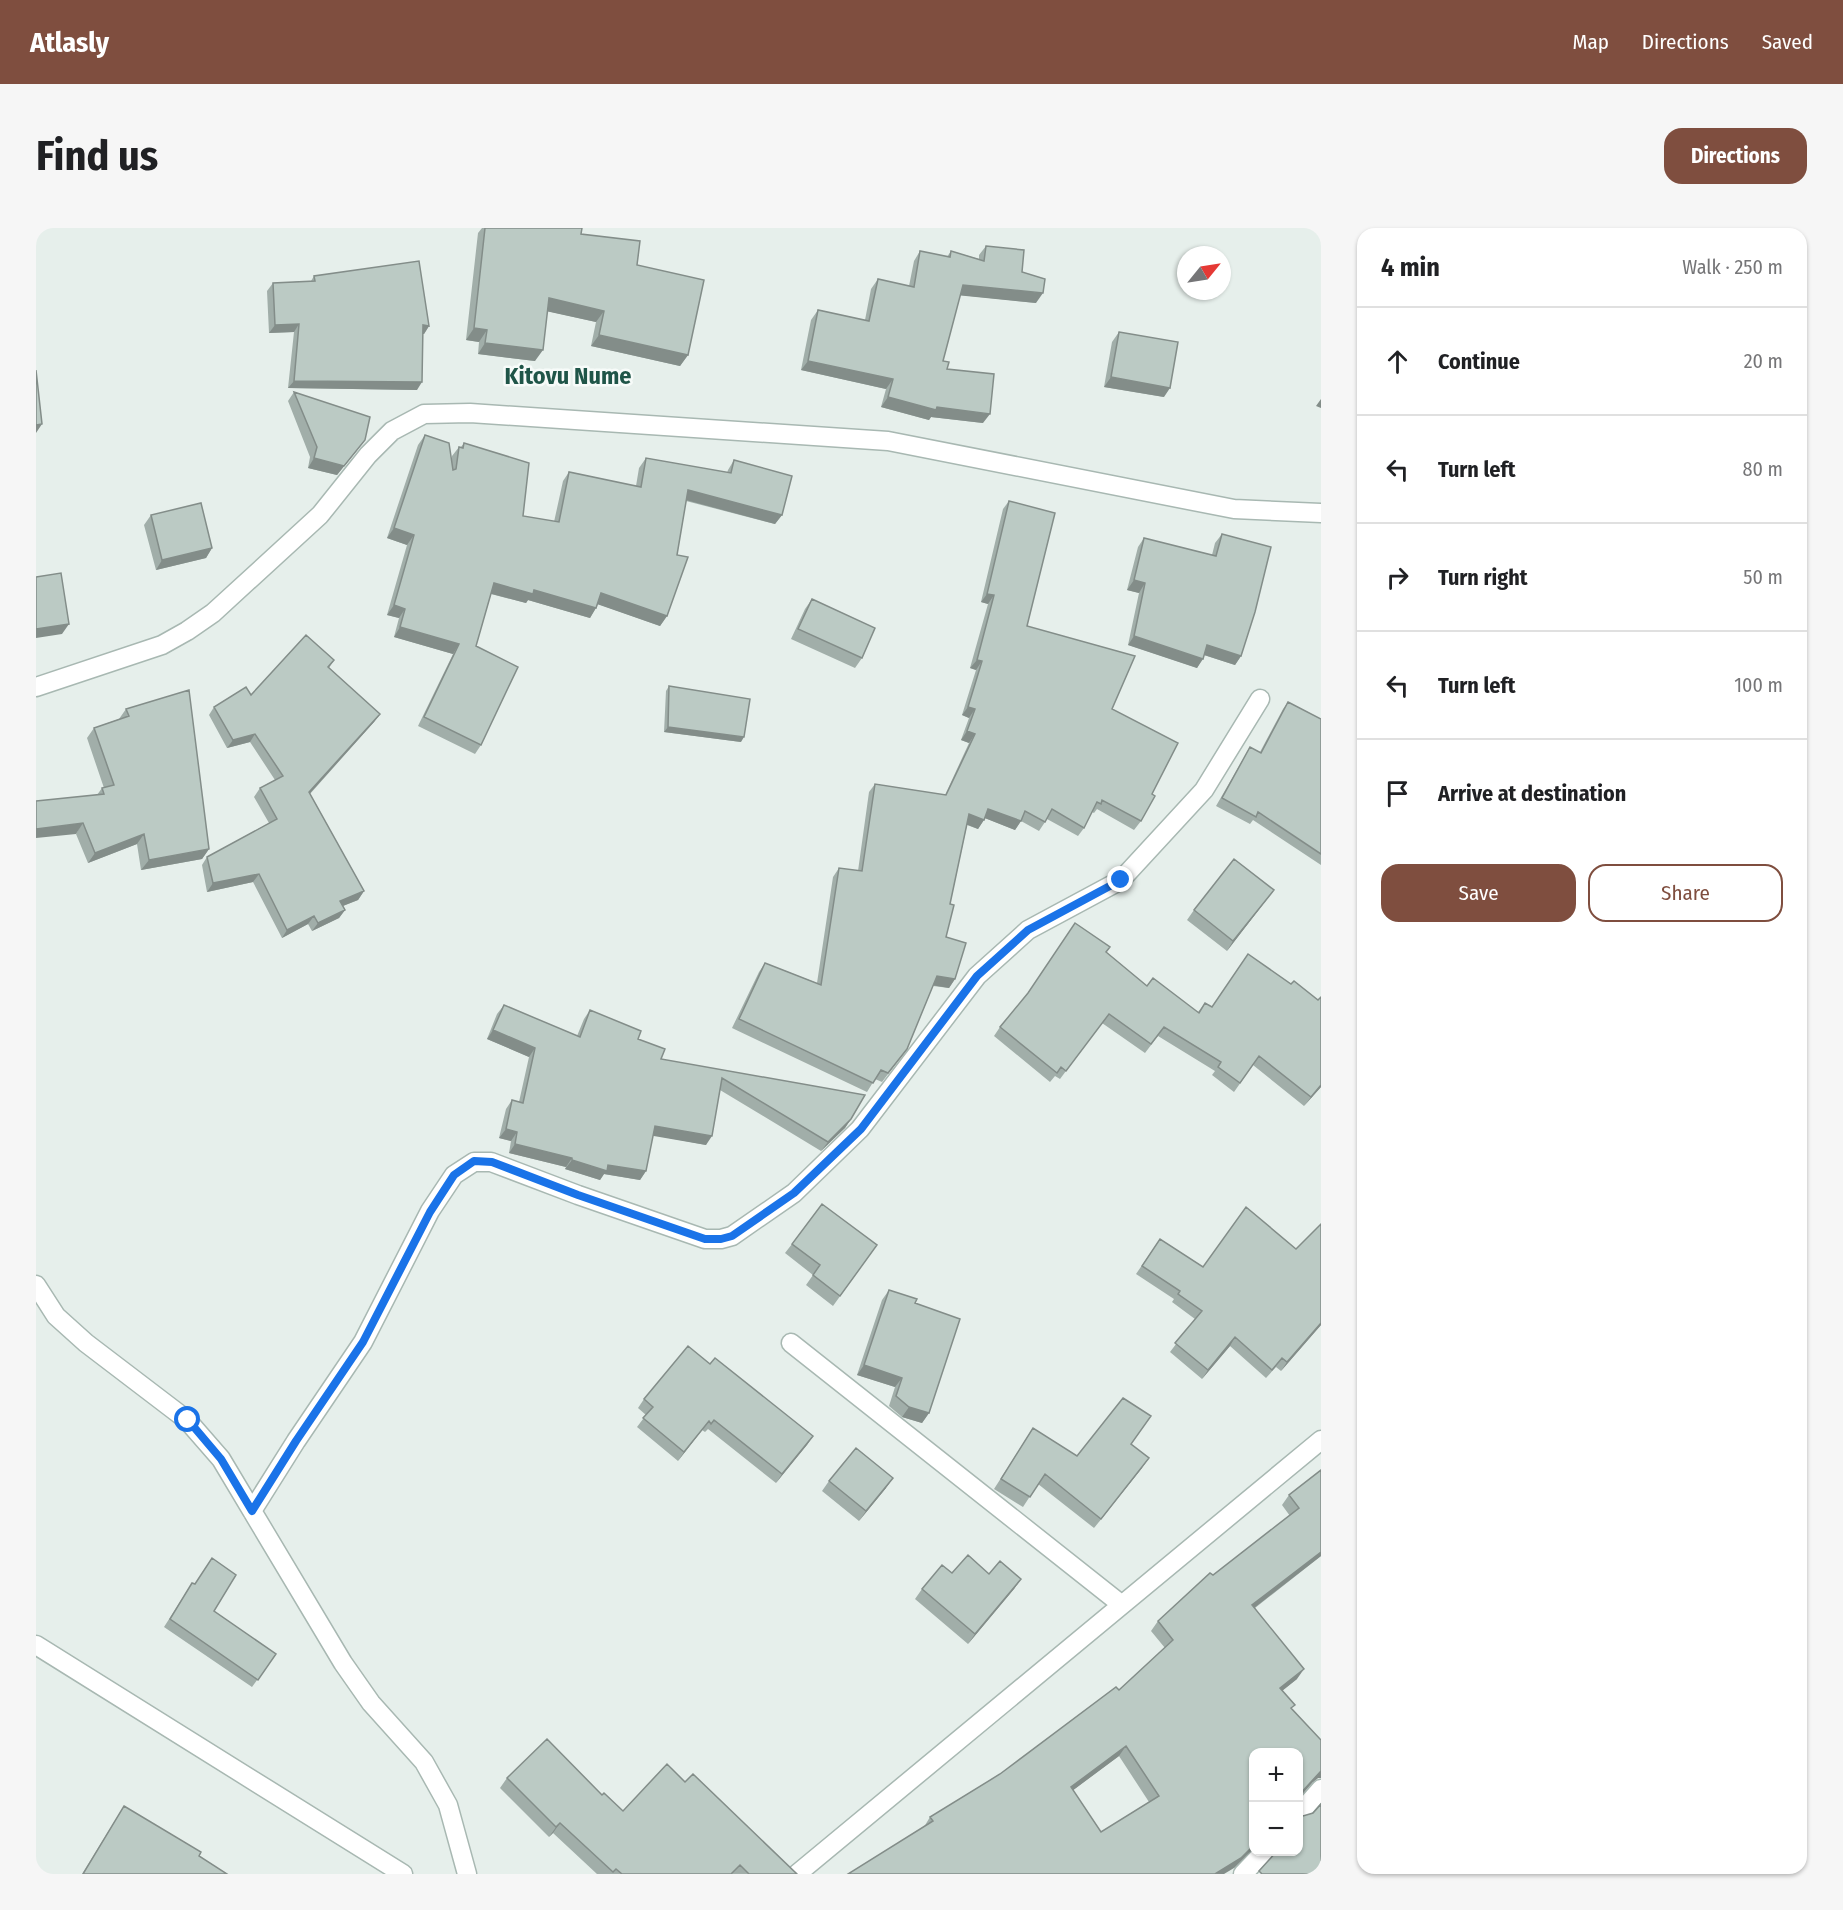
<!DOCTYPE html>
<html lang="en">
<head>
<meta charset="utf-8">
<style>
  body { margin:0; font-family:"Fira Sans Condensed",sans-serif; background:#f6f6f6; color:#202124 }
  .controls { position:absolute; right:18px; bottom:18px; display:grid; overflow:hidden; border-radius:12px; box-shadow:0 2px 4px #0004 }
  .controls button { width:54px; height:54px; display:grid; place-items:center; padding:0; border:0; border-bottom:2px solid #e0e0e0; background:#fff; color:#202124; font:30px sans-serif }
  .compass { position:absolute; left:1141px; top:18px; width:54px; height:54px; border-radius:50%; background:#fff; box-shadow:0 2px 4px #0004; rotate:60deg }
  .stop { position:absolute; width:18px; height:18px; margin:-14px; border:4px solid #1a73e8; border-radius:50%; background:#fff }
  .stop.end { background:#1a73e8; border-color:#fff; box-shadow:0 2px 6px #0008 }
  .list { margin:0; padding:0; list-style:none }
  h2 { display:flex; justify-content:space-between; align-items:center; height:78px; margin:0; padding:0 24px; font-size:26px }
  h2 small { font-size:20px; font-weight:400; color:#757577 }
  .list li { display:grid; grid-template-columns:39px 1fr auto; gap:18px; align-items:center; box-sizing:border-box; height:108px; padding:0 24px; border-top:2px solid #e0e0e0 }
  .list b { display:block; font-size:22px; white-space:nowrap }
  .list em { font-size:20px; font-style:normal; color:#757577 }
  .actions { display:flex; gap:12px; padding:18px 24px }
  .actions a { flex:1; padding:14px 0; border:2px solid #7f4e3f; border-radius:18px; text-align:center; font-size:21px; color:#7f4e3f }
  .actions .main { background:#7f4e3f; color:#fff }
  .icon { flex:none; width:33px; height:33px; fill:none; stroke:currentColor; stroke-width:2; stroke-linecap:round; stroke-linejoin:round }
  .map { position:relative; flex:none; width:1285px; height:1646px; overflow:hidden; border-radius:18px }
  header { display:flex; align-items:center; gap:36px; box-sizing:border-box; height:84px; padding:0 30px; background:#7f4e3f; color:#fff }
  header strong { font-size:28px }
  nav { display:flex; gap:33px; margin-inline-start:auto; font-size:21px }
  .intro { display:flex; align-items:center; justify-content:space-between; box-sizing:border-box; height:144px; padding:0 36px }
  h1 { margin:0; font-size:42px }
  .button { padding:15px 27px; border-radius:18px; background:#7f4e3f; color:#fff; font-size:21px; font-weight:700 }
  main { display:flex; gap:36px; padding:0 36px }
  aside { flex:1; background:#fff; border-radius:18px; box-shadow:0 2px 4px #0004 }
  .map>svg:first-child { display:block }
</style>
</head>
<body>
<header>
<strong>Atlasly</strong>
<nav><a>Map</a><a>Directions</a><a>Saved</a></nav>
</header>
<div class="intro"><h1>Find us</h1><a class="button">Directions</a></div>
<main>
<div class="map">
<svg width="1285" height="1646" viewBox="0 0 1285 1646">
  <rect width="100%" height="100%" fill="#e6efeb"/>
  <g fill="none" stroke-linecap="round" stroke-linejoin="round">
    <defs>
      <path id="minor" d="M 0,459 L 126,417 L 151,403 L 177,385 L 284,287 L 332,227 L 356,203 L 388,186 L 434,185 L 852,213 L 1198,281 L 1285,285
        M 0,1057 L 20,1088 L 50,1115 L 151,1192 L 185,1231 L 307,1435 L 335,1475 L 388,1534 L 412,1577 L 431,1646
        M 755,1115 L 1086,1377
        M 216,1283 L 260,1213 L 327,1114 L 394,983 L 418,947 L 438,934 L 455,934 L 542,967 L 669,1011 L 685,1011 L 696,1008 L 758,965 L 824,901 L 941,748 L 992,702 L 1085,652 L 1168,562 L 1224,471
        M 0,1417 L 367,1646
        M 1262,1587 L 1285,1561
        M 761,1646 L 1285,1212
        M 1207,1646 L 1228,1624"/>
    </defs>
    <use href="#minor" stroke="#a8b8b2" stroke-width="21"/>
    <use href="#minor" stroke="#fff" stroke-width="18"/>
  </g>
  <path fill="#a1aea9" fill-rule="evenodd" d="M 446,0 L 546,0 L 545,6 L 601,37 L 652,127 L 644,138 L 555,118 L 560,94 L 511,83 L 499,133 L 442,126 L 443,114 L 430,112 L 442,5 Z
    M 950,18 L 986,44 L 1000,75 L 924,67 L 907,133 L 947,195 L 895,189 L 893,192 L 845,179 L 850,161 L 765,142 L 775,92 L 782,82 L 829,92 L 835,61 L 842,51 L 873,58 L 878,33 L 884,23 L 911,29 L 915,23 L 943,31 L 943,27 Z
    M 278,48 L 393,98 L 388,106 L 386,106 L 381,162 L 252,160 L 258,104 L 233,105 L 231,63 L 237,55 L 275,53 Z
    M 1083,104 L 1128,169 L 1068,159 L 1076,114 Z
    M 258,164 L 322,221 L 301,247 L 272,240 L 274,229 L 252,173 Z
    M 389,207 L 416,233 L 416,228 L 423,219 L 425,219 L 428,215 L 487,288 L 518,294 L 527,253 L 533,244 L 600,258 L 603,240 L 610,230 L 691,245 L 692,242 L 698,232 L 746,287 L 739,296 L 650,273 L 631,388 L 624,398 L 562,376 L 554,390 L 492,372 L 490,375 L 455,366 L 440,418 L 445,517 L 439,526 L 382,498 L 417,426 L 358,409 L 363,390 L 351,387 L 371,317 L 351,310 L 382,217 Z
    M 973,273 L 991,398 L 1076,481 L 1116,566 L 1105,593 L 1098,602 L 1061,581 L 1058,585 L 1056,584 L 1048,600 L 1042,608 L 1011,591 L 1003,603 L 985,593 L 979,602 L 949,590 L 942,601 L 931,597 L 914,676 L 910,709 L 919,751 L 913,760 L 897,758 L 871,821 L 846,854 L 839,851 L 831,864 L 696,800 L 723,744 L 729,735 L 781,755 L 797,649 L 803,640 L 822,643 L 833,564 L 839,556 L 909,567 L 933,515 L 925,512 L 933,490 L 926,487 L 940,442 L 934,440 L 952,376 L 945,374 L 967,281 Z
    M 115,287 L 176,320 L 170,330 L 120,342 L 108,297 Z
    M 1186,306 L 1205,428 L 1199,437 L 1168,427 L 1161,440 L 1092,417 L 1103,365 L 1091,362 L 1102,319 L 1108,310 L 1176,327 L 1179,315 Z
    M 776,371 L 826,430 L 819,440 L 755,411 L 769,381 Z
    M 298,432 L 293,440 L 344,486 L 338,494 L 274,566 L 328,663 L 322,672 L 307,678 L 309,682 L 303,690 L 276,703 L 272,696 L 246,710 L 217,654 L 171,664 L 166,637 L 171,629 L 233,595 L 218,569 L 224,560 L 239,552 L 214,514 L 191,520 L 173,487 L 178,479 L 215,467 Z
    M 633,458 L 705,514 L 628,504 L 630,463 Z
    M 1252,474 L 1285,491 L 1285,637 L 1217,592 L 1214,596 L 1180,578 L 1214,519 L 1224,524 L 1247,481 Z
    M 90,481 L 173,621 L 166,631 L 105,642 L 101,616 L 52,635 L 40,606 L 61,567 L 66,560 L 68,560 L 51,510 L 58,500 L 83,491 Z
    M 1231,671 L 1191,723 L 1151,692 L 1158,682 Z
    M 1070,724 L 1111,758 L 1162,784 L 1169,775 L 1175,779 L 1255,756 L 1282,772 L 1285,769 L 1285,859 L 1268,878 L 1217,837 L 1198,864 L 1176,847 L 1179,843 L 1122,808 L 1109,825 L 1066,795 L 1024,851 L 1019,848 L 1014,854 L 958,808 L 964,799 Z
    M 468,777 L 541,808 L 548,791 L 554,782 L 602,811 L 625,831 L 815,891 L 809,900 L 785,923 L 684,862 L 670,917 L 617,907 L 610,943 L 604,952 L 568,946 L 564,952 L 529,941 L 530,939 L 473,925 L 475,913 L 463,910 L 470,881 L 476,872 L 483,874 L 493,829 L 451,811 L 461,786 Z
    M 1285,996 L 1285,1097 L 1245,1143 L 1240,1139 L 1230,1150 L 1194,1118 L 1166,1151 L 1134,1124 L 1159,1091 L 1136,1074 L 1138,1071 L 1100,1046 L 1124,1011 L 1167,1039 L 1260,1021 Z
    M 756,1016 L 841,1017 L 797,1078 L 770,1057 L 777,1047 L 749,1025 Z
    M 853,1062 L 879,1075 L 893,1185 L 886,1195 L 866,1189 L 853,1178 L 859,1159 L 821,1147 L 846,1072 Z
    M 674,1136 L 777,1208 L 740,1255 L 672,1201 L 669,1204 L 666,1202 L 642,1233 L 601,1199 L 610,1187 L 602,1180 L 608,1171 Z
    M 997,1200 L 1041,1228 L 1095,1216 L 1106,1240 L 1058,1300 L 1002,1256 L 987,1279 L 958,1261 Z
    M 1285,1242 L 1285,1328 L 1219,1380 L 1261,1451 L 1246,1463 L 1256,1481 L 1285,1512 L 1285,1550 L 1282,1550 L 1277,1554 L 1218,1524 L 1218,1620 L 1198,1640 L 888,1599 L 894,1589 L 964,1546 L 1083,1462 L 1129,1420 L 1115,1403 L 1122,1393 L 1177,1347 L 1254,1288 L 1246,1277 L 1253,1267 ZM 1083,1528 L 1113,1574 L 1065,1604 L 1037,1562 Z
    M 793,1253 L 850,1260 L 823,1293 L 786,1263 Z
    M 916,1345 L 953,1346 L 985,1351 L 978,1361 L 932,1416 L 879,1371 L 886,1361 Z
    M 156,1355 L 178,1383 L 240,1426 L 216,1459 L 128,1399 Z
    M 471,1550 L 566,1567 L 587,1583 L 649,1554 L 761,1646 L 561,1646 L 517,1605 L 513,1609 L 464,1560 Z
    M 88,1578 L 163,1628 L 191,1646 L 46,1646 Z"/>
  <path fill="#838d89" d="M 927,57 L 1007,65 L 1000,75 L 920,67 Z
    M 513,70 L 568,83 L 560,94 L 505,82 Z
    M 263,96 L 258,104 L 233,105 L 239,97 Z
    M 387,97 L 393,98 L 388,106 L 381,105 Z
    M 438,100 L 451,102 L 443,114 L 430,112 Z
    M 563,107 L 652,127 L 644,138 L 555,118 Z
    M 449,115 L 507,122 L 499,133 L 442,126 Z
    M 772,133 L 857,151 L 850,161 L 765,142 Z
    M 1075,149 L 1134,160 L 1128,169 L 1068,159 Z
    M 258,153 L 386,154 L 381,162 L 252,160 Z
    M 852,169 L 901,179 L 954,186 L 947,195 L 895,189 L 893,192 L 845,179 Z
    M 1285,171 L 1285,180 L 1280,178 Z
    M 6,196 L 0,205 L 0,197 Z
    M 329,212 L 301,247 L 272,240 L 278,230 Z
    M 652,262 L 746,287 L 739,296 L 646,271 Z
    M 358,300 L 378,307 L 371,317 L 351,310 Z
    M 176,320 L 170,330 L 120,342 L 126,332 Z
    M 1098,352 L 1109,355 L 1103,365 L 1091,362 Z
    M 458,355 L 498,362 L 560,380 L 554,390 L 492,372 L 490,375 L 452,365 Z
    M 565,365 L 631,388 L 624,398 L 558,375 Z
    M 951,366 L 958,367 L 952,376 L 945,374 Z
    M 358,377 L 369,381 L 363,390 L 351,387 Z
    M 33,396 L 26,406 L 0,410 L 0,401 Z
    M 364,399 L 423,416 L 417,426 L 358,409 Z
    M 1098,408 L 1167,431 L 1161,440 L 1092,417 Z
    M 1171,417 L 1205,428 L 1199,437 L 1165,426 Z
    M 941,432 L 946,433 L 940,442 L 934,440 Z
    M 932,479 L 939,481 L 933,490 L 926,487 Z
    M 344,486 L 338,494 L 267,573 L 273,564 Z
    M 632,499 L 708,509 L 705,514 L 628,504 Z
    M 931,503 L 939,506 L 933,515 L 925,512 Z
    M 219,506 L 214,514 L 191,520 L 197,512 Z
    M 952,581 L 985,593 L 979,602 L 946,589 Z
    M 933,586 L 948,592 L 942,601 L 927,595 Z
    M 47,595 L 40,606 L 0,610 L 0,601 Z
    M 108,606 L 101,616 L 52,635 L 59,625 Z
    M 173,621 L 166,631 L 105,642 L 113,632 Z
    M 223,646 L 217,654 L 171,664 L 177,655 Z
    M 1238,662 L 1231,671 L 1191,723 L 1197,713 Z
    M 328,663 L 322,672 L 299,681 L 304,673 Z
    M 309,682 L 303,690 L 276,703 L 282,695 Z
    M 278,688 L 272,696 L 246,710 L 251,702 Z
    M 901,748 L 919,751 L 913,760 L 895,757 Z
    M 457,802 L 499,820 L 493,829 L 451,811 Z
    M 1285,857 L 1285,859 L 1268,878 L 1275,869 Z
    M 815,891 L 809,900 L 785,923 L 792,914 Z
    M 619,898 L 676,908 L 670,917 L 612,907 Z
    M 470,901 L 481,904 L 475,913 L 463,910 Z
    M 479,916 L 536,930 L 530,939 L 473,925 Z
    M 536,932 L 572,937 L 610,943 L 604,952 L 568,946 L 564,952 L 529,941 Z
    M 1285,1095 L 1285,1097 L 1245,1143 L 1251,1134 Z
    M 1199,1109 L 1194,1118 L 1166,1151 L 1172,1142 Z
    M 828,1137 L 866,1150 L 859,1159 L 821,1147 Z
    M 873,1179 L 893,1185 L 886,1195 L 866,1189 Z
    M 673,1193 L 666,1202 L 642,1233 L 648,1224 Z
    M 777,1208 L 771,1217 L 740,1255 L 746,1246 Z
    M 1113,1230 L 1106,1240 L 1058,1300 L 1065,1291 Z
    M 857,1250 L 850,1260 L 823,1293 L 830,1283 Z
    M 1285,1324 L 1285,1328 L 1209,1387 L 1216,1377 Z
    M 985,1351 L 978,1361 L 932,1416 L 939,1406 Z
    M 1268,1441 L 1261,1451 L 1237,1470 L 1244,1460 Z
    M 1090,1518 L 1083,1528 L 1028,1569 L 1035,1559 Z
    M 1285,1543 L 1285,1550 L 1282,1550 L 1277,1554 L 1263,1570 L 1263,1567 Z
    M 524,1595 L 517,1605 L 513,1609 L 520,1599 Z
    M 1218,1617 L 1218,1620 L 1198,1640 L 1188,1646 L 1179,1646 Z"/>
  <path fill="#bbcac4" stroke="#838d89" stroke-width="1.5" fill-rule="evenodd" d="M 449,0 L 546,0 L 545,6 L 604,13 L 601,37 L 668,52 L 652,127 L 563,107 L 568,83 L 513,70 L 507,122 L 449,115 L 451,102 L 438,100 Z
    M 950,18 L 988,22 L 986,44 L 1009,51 L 1007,65 L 927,57 L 907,133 L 913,134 L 911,141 L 958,146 L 954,186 L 901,179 L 900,182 L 852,169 L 857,151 L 772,133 L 782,82 L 833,93 L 842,51 L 878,59 L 884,23 L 914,29 L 915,23 L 948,33 Z
    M 383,33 L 393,98 L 387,97 L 386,154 L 258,153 L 263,96 L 239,97 L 237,55 L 279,53 L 278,48 Z
    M 1083,104 L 1142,114 L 1134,160 L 1075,149 Z
    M 0,142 L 6,196 L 0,197 Z
    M 258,164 L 334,189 L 329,212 L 308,238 L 278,230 L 281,219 Z
    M 389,207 L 413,215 L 417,242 L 420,241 L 423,219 L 427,220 L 428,215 L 493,235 L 487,288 L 523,294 L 533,244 L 605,259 L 610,230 L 695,245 L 698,232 L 756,248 L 746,287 L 652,262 L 641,327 L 652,329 L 631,388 L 565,365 L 560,380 L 498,362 L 497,366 L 458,355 L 440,418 L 482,439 L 445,517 L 388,489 L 423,416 L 364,399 L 369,381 L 358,377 L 378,307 L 358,300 Z
    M 973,273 L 1019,285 L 991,398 L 1099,428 L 1076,481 L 1142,515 L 1116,566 L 1119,568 L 1105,593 L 1066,572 L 1065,576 L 1061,574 L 1048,600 L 1016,581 L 1009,594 L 989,583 L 985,593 L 952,581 L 948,592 L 933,586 L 914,676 L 918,677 L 910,709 L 930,715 L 919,751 L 901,748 L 871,821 L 852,845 L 845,842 L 837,855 L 703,791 L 729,735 L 785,757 L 803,640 L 826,643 L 839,556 L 910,567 L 939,506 L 931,503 L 939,481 L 932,479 L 946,433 L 941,432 L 958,367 L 951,366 Z
    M 165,275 L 176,320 L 126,332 L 115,287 Z
    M 1186,306 L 1235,319 L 1219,384 L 1205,428 L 1171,417 L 1167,431 L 1098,408 L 1109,355 L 1098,352 L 1108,310 L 1180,328 Z
    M 25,345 L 33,396 L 0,401 L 0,349 Z
    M 776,371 L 839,400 L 826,430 L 762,401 Z
    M 270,407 L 298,432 L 292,439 L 344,486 L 273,564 L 328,663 L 304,673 L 309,682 L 282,695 L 278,688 L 251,702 L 223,646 L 177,655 L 171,629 L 241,591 L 224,560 L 247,548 L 219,506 L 197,512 L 178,479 L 210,459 L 215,467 Z
    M 633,458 L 714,471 L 708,509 L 632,499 Z
    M 153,462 L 173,621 L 113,632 L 108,606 L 59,625 L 47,595 L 0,601 L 0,573 L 68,566 L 66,560 L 78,557 L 58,500 L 93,488 L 90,481 Z
    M 1252,474 L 1285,491 L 1285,626 L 1222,584 L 1220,589 L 1186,570 L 1214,519 L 1225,525 Z
    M 1198,631 L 1238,662 L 1197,713 L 1158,682 Z
    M 1039,695 L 1074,719 L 1070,724 L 1111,758 L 1117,750 L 1163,785 L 1169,775 L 1176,779 L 1212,726 L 1255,756 L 1258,753 L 1282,772 L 1285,769 L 1285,857 L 1275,869 L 1223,828 L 1204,855 L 1182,839 L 1185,834 L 1128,799 L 1115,816 L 1073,786 L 1030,843 L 1025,839 L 1021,845 L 964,799 L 992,765 Z
    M 468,777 L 544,809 L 554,782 L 605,803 L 602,811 L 629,821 L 625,831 L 829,867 L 815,891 L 792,914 L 686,850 L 676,908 L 619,898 L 610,943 L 572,937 L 571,943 L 536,932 L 536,930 L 479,916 L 481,904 L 470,901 L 476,872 L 487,875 L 499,820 L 457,802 Z
    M 786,976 L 841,1017 L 804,1068 L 777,1047 L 784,1037 L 756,1016 Z
    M 1210,979 L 1260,1021 L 1285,996 L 1285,1095 L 1251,1134 L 1246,1130 L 1236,1142 L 1199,1109 L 1172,1142 L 1139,1115 L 1166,1083 L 1142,1066 L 1144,1063 L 1106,1038 L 1124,1011 L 1167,1039 Z
    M 853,1062 L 881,1071 L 879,1075 L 924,1091 L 893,1185 L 873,1179 L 860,1168 L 866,1150 L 828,1137 Z
    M 652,1118 L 674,1136 L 679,1130 L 777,1208 L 746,1246 L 678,1192 L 675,1196 L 673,1193 L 648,1224 L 607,1190 L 617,1179 L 608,1171 Z
    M 1087,1170 L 1115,1188 L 1095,1216 L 1113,1230 L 1065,1291 L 1009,1246 L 994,1269 L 965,1251 L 997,1200 L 1041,1228 Z
    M 820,1220 L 857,1250 L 830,1283 L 793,1253 Z
    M 1285,1242 L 1285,1324 L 1216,1377 L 1268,1441 L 1244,1460 L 1259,1477 L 1255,1480 L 1285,1512 L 1285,1543 L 1263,1567 L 1263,1524 L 1218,1524 L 1218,1617 L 1205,1630 L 1179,1646 L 812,1646 L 897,1593 L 894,1589 L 964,1546 L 1080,1459 L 1083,1462 L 1137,1412 L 1122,1393 L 1174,1345 L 1177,1347 L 1263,1280 L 1253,1267 ZM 1090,1518 L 1123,1568 L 1065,1604 L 1035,1559 Z
    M 932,1327 L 953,1346 L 964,1333 L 985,1351 L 939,1406 L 886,1361 L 906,1337 L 916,1345 Z
    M 176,1330 L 200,1347 L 178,1383 L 240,1426 L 222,1452 L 134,1391 L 156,1355 L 159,1356 Z
    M 511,1511 L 566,1567 L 568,1565 L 587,1583 L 631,1536 L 649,1554 L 657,1546 L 761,1646 L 713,1646 L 704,1637 L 695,1646 L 586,1646 L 580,1641 L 577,1644 L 524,1595 L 520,1599 L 471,1550 Z
    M 1285,1576 L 1285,1646 L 1226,1646 L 1223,1643 L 1241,1623 L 1263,1623 L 1263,1586 L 1267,1588 L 1277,1585 Z
    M 88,1578 L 165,1624 L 163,1628 L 191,1646 L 47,1646 Z"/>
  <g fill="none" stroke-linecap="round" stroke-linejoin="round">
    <path stroke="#1a73e8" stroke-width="8" d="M 152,1192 L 185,1231 L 216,1283 L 260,1213 L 327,1114 L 394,984 L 418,947 L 438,933 L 456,934 L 542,967 L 669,1011 L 685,1011 L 696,1008 L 758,965 L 825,901 L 941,748 L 992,702 L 1085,652"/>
  </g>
  <g text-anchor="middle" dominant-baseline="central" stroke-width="5" stroke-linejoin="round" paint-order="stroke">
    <g font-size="24" font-weight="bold" fill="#1f5548" stroke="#f7fbf9">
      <text x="532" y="148">Kitovu Nume</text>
    </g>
  </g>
</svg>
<div class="controls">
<button>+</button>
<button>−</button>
</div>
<svg class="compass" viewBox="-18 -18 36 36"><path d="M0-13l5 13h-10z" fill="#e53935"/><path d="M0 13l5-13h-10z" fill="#757577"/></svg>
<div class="stop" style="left:152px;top:1192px"></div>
<div class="stop end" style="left:1085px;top:652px"></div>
</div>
<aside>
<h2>4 min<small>Walk · 250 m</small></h2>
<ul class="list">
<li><svg class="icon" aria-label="ahead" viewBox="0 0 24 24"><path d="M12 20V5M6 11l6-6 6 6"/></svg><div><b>Continue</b></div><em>20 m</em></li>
<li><svg class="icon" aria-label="left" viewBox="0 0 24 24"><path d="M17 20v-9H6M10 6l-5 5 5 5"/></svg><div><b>Turn left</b></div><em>80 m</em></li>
<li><svg class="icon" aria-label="right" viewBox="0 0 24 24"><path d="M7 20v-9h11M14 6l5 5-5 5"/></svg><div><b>Turn right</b></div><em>50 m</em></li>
<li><svg class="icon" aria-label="left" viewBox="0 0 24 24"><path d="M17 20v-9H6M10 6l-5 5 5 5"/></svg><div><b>Turn left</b></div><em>100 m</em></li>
<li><svg class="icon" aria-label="arrive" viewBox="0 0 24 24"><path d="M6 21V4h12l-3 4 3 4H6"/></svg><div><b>Arrive at destination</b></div></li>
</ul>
<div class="actions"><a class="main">Save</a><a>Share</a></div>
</aside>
</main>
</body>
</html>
